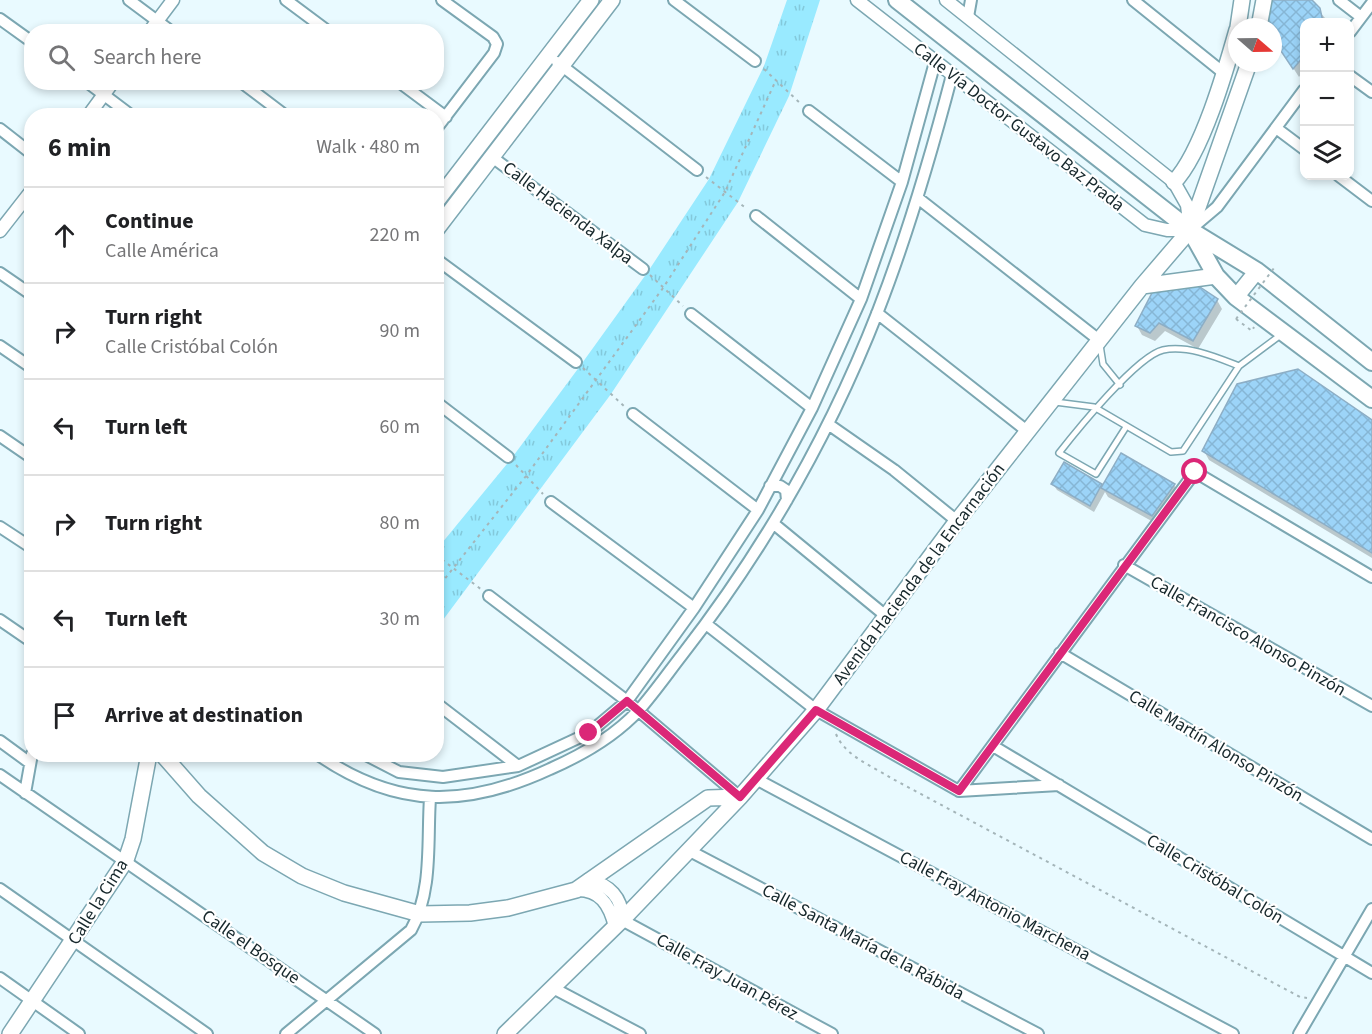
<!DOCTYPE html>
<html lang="en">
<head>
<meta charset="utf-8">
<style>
  body { margin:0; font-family:"Source Sans 3",sans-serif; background:#f2f2f2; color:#202124 }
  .controls { position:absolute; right:18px; top:18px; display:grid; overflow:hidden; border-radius:12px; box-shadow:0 3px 9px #0003 }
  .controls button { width:54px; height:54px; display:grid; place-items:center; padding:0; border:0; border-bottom:2px solid #e0e0e0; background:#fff; color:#202124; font:30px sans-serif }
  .compass { position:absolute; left:1228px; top:18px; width:54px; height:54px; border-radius:50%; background:#fff; box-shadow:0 3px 9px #0003; rotate:110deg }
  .stop { position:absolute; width:18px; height:18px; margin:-14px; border:4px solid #db2777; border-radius:50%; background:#fff }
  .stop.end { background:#db2777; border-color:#fff; box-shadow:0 2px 6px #0008 }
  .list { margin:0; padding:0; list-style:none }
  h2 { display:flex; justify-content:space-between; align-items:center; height:78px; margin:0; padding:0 24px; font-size:26px }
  h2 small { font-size:20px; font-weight:400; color:#757577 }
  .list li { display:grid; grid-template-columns:39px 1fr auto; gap:18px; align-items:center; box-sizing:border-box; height:96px; padding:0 24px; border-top:2px solid #e0e0e0 }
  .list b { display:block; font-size:22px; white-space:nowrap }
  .list p { margin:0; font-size:20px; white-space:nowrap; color:#757577 }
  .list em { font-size:20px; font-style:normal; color:#757577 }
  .icon { flex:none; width:33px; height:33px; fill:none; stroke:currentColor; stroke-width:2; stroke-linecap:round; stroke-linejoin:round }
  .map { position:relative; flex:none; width:1372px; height:1034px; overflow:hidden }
  .search { position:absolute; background:#fff; box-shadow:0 3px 9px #0003; left:24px; top:24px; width:420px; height:66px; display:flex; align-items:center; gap:15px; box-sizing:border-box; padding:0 21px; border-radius:24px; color:#757577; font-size:22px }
  .panel { position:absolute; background:#fff; box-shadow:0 3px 9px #0003; left:24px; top:108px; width:420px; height:654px; border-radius:24px }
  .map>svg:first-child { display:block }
</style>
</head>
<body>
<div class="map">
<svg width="1372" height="1034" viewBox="0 0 1372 1034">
  <defs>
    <pattern id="grass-tufts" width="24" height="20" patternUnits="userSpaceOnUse" patternTransform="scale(1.5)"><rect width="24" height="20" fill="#99eaff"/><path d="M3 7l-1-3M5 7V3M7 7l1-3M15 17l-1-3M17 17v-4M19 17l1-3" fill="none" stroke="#83c9db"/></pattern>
    <pattern id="building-cross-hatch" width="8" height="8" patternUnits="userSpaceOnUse" patternTransform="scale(1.5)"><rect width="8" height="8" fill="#9cd4f8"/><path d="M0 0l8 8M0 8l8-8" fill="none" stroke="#86b6d5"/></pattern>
  </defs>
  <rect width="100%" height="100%" fill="#e9faff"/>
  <path fill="url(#grass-tufts)" d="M 787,0 L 820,0 L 789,96 L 738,202 L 611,394 L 437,628 L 437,549 L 511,459 L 580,366 L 647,273 L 709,179 L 764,66 Z"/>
  <path fill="#0003" d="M 1272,0 L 1309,0 L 1325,18 L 1325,22 L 1304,22 L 1304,70 L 1299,77 L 1273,37 Z
    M 1217,300 L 1222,309 L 1198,349 L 1165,331 L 1155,341 L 1142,335 L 1137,326 Z
    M 1372,422 L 1372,558 L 1209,460 L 1204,451 Z
    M 1053,484 L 1101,486 L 1103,489 L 1174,485 L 1179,494 L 1157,524 L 1108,497 L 1105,492 L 1094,512 L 1057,490 Z"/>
  <path fill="url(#building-cross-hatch)" stroke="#8daec5" stroke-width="1.5" d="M 1271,0 L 1312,0 L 1320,8 L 1323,22 L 1304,22 L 1304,56 L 1293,69 L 1273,39 L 1273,27 L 1269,27 L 1268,15 Z
    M 1194,283 L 1218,299 L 1193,341 L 1159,323 L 1150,333 L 1135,326 L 1153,291 Z
    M 1298,369 L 1372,420 L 1372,553 L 1202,451 L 1237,384 Z
    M 1121,453 L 1175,484 L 1152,516 L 1101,488 Z
    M 1064,462 L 1102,484 L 1090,506 L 1051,484 Z"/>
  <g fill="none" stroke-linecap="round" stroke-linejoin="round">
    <defs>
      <path id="service" d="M 1100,345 L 1103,364 L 1120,385
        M 1055,402 L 1094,407 L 1171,452 L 1183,451 L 1239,366 L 1282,334
        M 1126,427 L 1096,474 L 1059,453 C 1077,430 1137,356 1163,350 C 1188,345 1216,357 1239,366"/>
      <path id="minor" d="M 129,0 L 172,32
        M 286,0 L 329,32
        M 674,0 L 755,61
        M 1133,0 L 1225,74
        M 1339,0 L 1361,17
        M 968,17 L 971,0
        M 0,19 L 32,42
        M 1350,32 L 1372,3
        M 557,62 L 697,170
        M 1350,76 L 1372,92
        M 87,82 L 132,116
        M 241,82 L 286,116
        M 399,82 L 446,117
        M 809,111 L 902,182
        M 1276,128 L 1304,149
        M 0,129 L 32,154
        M 436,129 L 494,53 L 497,44 L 493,37 L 442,0
        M 492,157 L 643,269
        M 1339,176 L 1372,201
        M 919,199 L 1099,340
        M 756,216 L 861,299
        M 1191,229 L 1217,207 L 1304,90
        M 436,259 L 576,362
        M 0,273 L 32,295
        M 877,313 L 1027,431
        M 691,314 L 812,408
        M 0,346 L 32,368
        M 436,402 L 508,457
        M 633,414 L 758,510
        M 828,424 L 894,470 L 957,521
        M 0,436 L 32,458
        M 770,486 L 780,486 L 786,490 L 787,500
        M 551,502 L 694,608
        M 774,524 L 886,616
        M 0,527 L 32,548
        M 1124,565 L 1372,706
        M 489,596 L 627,701 L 740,797
        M 0,620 L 32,642
        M 706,624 L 816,710 L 959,791 L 1059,785
        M 1060,653 L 1372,839
        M 436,703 L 518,766
        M 0,741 L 30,763
        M 993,746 L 1372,973
        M 317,754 C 396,809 466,808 550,769 C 582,755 615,736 639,710 C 654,693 668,673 682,655 C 763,551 830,434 878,311 C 908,234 931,155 952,75
        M 364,754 L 399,772 L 443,777 L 518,766 L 589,733 L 627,701 L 694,608 L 758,510 L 812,408 L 861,299 L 902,182 L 935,62
        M 0,775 L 375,1034
        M 756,779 L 1233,1034
        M 959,791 L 1195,472 L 1372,577
        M 25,793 L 32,754
        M 688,850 L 1038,1034
        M 0,889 L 207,1034
        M 622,920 L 832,1034
        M 0,978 L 79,1034
        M 553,988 L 640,1034
        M 286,1034 L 411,930 C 433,891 427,841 430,798
        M 1299,1034 L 1372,909"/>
      <path id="tertiary" d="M 857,0 L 1145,225 L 1167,230 L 1190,230 L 1187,205 L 1174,182 L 946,0
        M 149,32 L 173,0
        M 88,116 L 113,82
        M 0,231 L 32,190
        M 588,880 C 609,884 623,898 622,920
        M 576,890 C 600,889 610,905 615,927"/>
      <path id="secondary" d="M 1238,27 L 1242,0
        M 1259,27 L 1264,0
        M 1174,182 C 1202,153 1226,69 1237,30
        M 436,202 L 591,0
        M 436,230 L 612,0
        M 1142,286 L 1216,276
        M 1236,297 L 1257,271
        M 162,754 L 199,796 L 263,853 L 302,876 L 344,893 L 420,914 L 470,913 L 508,908 L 576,890 L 708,798 L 740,797
        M 10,1034 L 126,860 L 133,839 L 149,754
        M 505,1034 L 622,920 L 740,797 L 816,710 L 957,521 L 1142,286 L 1190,230 L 1249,63"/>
      <path id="primary" d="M 897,0 L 1190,230 L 1257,271 L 1372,362
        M 1192,233 L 1216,276 L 1236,297 L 1372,399"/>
    </defs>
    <use href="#service" stroke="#7ca7b2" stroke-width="8"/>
    <use href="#minor" stroke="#7ca7b2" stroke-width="14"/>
    <use href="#tertiary" stroke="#7ca7b2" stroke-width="15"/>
    <use href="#secondary" stroke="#7ca7b2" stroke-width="18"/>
    <use href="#primary" stroke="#7ca7b2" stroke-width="20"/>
    <path stroke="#a4b5b9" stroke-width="2" stroke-dasharray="3 4.5" stroke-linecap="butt" d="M 764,69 L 801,104
      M 706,177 L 747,209
      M 650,275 L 683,306
      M 1236,319 L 1252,331 L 1254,327
      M 583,368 L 625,407
      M 516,465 L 543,494
      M 436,555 L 482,590
      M 436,590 L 526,476 L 663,288 L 725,192 L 776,80
      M 836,734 C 845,756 872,766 891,778 L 1300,997 L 1307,998"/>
    <use href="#service" stroke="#fff" stroke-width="5"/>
    <use href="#minor" stroke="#fff" stroke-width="10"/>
    <use href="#tertiary" stroke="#fff" stroke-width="12"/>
    <use href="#secondary" stroke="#fff" stroke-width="15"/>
    <use href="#primary" stroke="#fff" stroke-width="16"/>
    <path stroke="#a4b5b9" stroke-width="2" stroke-dasharray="3 4.5" stroke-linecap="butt" d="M 1236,319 L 1274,268"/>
  </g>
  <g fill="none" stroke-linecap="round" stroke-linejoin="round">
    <path stroke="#db2777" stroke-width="8" d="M 589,733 L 627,701 L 740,797 L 816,710 L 959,791 L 1195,472"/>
  </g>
  <g text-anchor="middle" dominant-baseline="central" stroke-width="4.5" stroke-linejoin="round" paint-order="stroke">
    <g font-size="18" fill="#16272b" stroke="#fff">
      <text transform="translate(1019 127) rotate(38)">Calle Vía Doctor Gustavo Baz Prada</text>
      <text transform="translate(568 213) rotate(37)">Calle Hacienda Xalpa</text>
      <text transform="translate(919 574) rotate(-53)">Avenida Hacienda de la Encarnación</text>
      <text transform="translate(1248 636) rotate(30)">Calle Francisco Alonso Pinzón</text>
      <text transform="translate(1216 746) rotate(31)">Calle Martín Alonso Pinzón</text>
      <text transform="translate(1215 879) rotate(31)">Calle Cristóbal Colón</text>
      <text transform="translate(98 902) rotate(-58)">Calle la Cima</text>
      <text transform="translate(995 906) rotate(28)">Calle Fray Antonio Marchena</text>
      <text transform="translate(863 942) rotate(28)">Calle Santa María de la Rábida</text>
      <text transform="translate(251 947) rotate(35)">Calle el Bosque</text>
      <text transform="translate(727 977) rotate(29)">Calle Fray Juan Pérez</text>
    </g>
  </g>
</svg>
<div class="controls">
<button>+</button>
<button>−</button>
<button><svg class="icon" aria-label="layers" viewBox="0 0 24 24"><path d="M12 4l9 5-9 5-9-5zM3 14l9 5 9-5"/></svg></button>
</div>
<svg class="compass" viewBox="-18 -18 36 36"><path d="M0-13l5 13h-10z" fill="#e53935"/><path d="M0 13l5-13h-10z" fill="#757577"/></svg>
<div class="stop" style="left:1195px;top:472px"></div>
<div class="stop end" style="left:589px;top:733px"></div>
<div class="search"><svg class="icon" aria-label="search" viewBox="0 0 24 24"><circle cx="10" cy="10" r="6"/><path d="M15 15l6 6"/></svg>Search here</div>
<section class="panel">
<h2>6 min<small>Walk · 480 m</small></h2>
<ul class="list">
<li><svg class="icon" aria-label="ahead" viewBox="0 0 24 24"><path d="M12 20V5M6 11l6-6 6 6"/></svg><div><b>Continue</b><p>Calle América</p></div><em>220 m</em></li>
<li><svg class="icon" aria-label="right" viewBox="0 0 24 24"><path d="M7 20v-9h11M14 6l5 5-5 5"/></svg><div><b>Turn right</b><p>Calle Cristóbal Colón</p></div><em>90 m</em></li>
<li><svg class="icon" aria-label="left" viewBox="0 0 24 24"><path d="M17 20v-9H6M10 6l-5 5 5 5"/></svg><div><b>Turn left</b></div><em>60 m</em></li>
<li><svg class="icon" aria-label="right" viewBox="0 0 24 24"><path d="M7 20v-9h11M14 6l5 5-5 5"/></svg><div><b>Turn right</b></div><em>80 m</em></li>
<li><svg class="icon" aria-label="left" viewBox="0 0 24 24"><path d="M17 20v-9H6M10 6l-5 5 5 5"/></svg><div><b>Turn left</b></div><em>30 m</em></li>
<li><svg class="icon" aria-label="arrive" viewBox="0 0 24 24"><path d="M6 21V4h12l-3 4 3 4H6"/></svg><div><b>Arrive at destination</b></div></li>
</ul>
</section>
</div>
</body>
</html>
